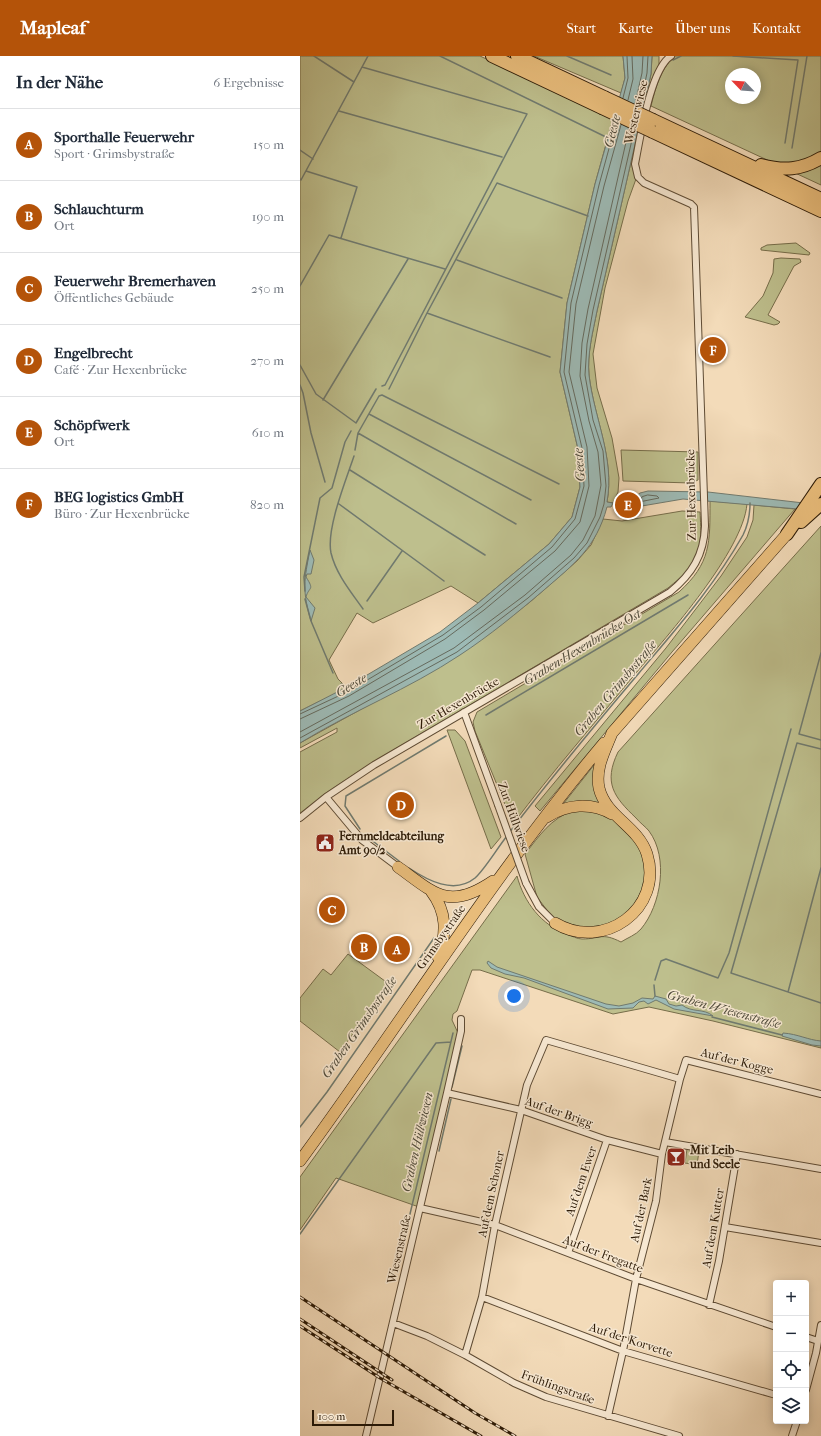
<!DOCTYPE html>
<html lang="de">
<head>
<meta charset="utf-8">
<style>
  body { margin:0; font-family:"IM FELL French Canon",serif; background:#f6f6f7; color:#1f2937 }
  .controls { position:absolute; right:12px; bottom:12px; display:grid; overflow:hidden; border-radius:4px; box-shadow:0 2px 10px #0003 }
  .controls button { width:36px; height:36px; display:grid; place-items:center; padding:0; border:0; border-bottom:1px solid #e0e1e3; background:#fff; color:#1f2937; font:20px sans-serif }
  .compass { position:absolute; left:425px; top:12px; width:36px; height:36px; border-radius:50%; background:#fff; box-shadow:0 2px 10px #0003; rotate:295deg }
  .scale { position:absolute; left:12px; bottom:10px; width:82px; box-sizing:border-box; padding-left:4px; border:2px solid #2d1b07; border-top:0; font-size:11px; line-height:14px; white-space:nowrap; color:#2d1b07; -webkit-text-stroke:3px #f7e8d2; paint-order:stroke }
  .you { position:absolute; left:214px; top:940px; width:14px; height:14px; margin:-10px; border:3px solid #fff; border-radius:50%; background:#1a73e8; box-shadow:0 0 0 6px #1a73e833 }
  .badge { display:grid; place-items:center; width:26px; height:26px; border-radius:50%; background:#b45309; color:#fff; font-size:13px; font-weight:700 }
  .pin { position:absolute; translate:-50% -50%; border:2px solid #fff; box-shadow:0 1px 4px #0006 }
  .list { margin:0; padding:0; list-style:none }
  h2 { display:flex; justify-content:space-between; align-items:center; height:52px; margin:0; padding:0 16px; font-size:17px }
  h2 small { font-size:13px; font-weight:400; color:#747a83 }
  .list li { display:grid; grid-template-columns:26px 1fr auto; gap:12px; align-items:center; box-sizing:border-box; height:72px; padding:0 16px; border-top:1px solid #e0e1e3 }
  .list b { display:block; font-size:15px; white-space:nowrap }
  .list p { margin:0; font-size:13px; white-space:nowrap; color:#747a83 }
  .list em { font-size:13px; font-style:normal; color:#747a83 }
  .icon { flex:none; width:22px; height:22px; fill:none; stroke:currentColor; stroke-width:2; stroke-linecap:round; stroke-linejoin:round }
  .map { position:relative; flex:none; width:521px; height:1380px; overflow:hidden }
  header { display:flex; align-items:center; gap:24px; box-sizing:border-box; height:56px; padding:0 20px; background:#b45309; color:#fff }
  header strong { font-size:19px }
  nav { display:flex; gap:22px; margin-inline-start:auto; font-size:14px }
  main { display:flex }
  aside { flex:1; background:#fff }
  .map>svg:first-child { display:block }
</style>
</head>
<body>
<header>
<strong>Mapleaf</strong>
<nav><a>Start</a><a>Karte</a><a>Über uns</a><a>Kontakt</a></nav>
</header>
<main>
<aside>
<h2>In der Nähe<small>6 Ergebnisse</small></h2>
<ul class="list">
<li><span class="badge">A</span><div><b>Sporthalle Feuerwehr</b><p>Sport · Grimsbystraße</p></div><em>150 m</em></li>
<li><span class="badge">B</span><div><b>Schlauchturm</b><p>Ort</p></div><em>190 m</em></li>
<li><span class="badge">C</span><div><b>Feuerwehr Bremerhaven</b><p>Öffentliches Gebäude</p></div><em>250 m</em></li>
<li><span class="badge">D</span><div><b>Engelbrecht</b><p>Café · Zur Hexenbrücke</p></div><em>270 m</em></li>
<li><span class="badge">E</span><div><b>Schöpfwerk</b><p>Ort</p></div><em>610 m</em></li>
<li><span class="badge">F</span><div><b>BEG logistics GmbH</b><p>Büro · Zur Hexenbrücke</p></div><em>820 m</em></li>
</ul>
</aside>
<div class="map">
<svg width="521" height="1380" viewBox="0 0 521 1380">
  <rect width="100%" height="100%" fill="#f3dbb9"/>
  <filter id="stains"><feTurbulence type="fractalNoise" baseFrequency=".005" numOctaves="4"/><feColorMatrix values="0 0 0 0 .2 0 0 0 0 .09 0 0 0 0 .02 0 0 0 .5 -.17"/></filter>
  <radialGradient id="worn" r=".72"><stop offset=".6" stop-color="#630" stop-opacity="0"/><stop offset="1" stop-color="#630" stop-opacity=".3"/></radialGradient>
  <path fill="#bebf8d" stroke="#766d4a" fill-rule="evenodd" d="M 0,0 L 180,0 L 313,63 L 295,128 L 267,247 L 260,316 L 278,393 L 280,431 L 272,461 L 249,488 L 178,547 L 151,530 L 73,567 L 57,557 L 29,604 L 38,623 L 47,632 L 0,655 Z
    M 234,0 L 323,0 L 325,22 L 321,37 Z
    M 352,0 L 359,0 L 359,9 L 354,19 L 333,108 L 336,123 L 328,145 L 305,232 L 293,298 L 297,332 L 312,382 L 319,422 L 318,436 L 313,447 L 307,446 C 315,403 294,362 289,319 C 287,298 293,275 297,255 L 351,18 Z
    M 374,0 L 521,0 L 521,129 L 351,50 C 356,30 360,15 374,0 ZM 431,18 L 455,18 L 455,42 L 431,42 Z
    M 496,187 L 510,197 L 509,199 L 461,194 L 461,192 L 467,189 Z
    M 481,202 L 500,203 L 501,206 L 494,210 L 469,257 L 468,259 L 480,266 L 478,268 L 474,269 L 445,261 L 463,240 L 473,217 L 474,203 Z
    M 321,394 L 398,396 L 398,424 L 391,427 L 323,425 Z
    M 410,445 L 447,448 C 443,495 368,579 336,617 C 295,667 252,716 213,768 L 175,675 L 173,666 L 177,656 L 379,536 C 411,507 410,487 410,445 Z
    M 454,449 L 495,453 L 372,596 L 240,755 L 235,750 L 366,592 L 421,520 L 447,481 L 453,464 Z
    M 382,455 L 400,456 C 401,474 403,499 389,513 C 383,520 375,526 368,532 L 73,706 L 23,739 L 0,759 L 0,696 L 37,676 L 37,672 L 0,692 L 0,687 L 159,599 L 189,577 L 230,546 L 277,505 L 291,489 L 303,463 L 322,465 Z
    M 521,470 L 521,992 L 413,965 L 349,951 L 313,958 L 180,914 L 172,914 L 157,955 L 153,958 L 152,964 L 158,977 L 119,1151 L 36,1122 L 0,1174 L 0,1121 L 217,820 C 224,846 241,869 267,878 C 272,880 277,883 282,883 C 301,883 301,876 321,886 C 327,882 336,879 341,873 C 361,849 369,802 349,775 C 346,771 340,767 336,762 C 314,741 303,727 318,696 Z
    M 147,674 L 155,674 L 165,685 L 201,781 L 191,793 Z
    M 298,704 L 305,752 L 260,752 Z
    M 274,754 L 303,757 L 328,774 L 344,799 L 346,825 L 333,853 L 309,870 L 276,873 L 253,862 L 237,841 L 225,798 C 240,779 250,763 274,754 Z
    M 48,898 L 89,928 L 40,996 L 0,965 L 0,942 L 23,913 L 31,919 Z
    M 387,1093 L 399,1095 L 397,1109 L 385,1107 Z"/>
  <path fill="#9dbab5" stroke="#707a6f" d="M 323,0 L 352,0 L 351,18 L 297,255 C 293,275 287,298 289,319 C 294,362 315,402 307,446 L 313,447 L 311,451 L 307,451 C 296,492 274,508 244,534 C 217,557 189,580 160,599 C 109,633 52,655 0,687 L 0,655 L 45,632 L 140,576 L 178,547 L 249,488 L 272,461 L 280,431 L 278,393 L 260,316 L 267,247 L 295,128 L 325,22 Z
    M 348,435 L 408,436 L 521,449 L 521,455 L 383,443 L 336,451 L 334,442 L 340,437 Z
    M 10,494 L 14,504 L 11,518 L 7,518 L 6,521 C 15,535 9,530 6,541 L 15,552 L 11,565 C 2,535 4,524 10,494 Z
    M 188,905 L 197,911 L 306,948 L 319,950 L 333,947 L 342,942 L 353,943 L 355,940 L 366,943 L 369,948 L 376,950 L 382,949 C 392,957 404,952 413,960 L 374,953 L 356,944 L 348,948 L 344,945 L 339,946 L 333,952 L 308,953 L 224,922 L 205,918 L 191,912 L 187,907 Z
    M 483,977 C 498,978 508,984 521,985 L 521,990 L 512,989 L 482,980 Z"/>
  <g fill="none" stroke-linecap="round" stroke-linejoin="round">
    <path stroke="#656a5e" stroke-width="1" d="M 323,42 L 328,22 L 327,0
      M 328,44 L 333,23 L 332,0
      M 335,48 L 342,17 L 343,0
      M 340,50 L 347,17 L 348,0
      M 348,439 L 357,440 L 359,442 L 339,446 L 342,441 Z
      M 0,658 L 47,636 L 143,579 L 181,551 L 252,491 L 275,463 L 284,430 L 282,392 L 264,316 L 271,247 L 299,129 L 316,67
      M 0,663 L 49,640 L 145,583 L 184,554 L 255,495 L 280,466 L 289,430 L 287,391 L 269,316 L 276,248 L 304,130 L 321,69
      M 0,676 L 154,592 L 225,539 L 271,499 L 283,484 L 295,460 L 301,429 L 298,396 L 289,365 L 280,320 L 282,287 L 288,253 L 329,73
      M 0,682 L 157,596 L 228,542 L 274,502 L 287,487 L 300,461 L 304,448 L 306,430 L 303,395 L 293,364 L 285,319 L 287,288 L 293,254 L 334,75"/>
    <path stroke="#707a6f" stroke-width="1.5" d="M 14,0 L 54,26
      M 140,0 L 308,82
      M 267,0 L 311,19
      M 433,0 L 498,4 L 485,87
      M 373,4 L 381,0
      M 62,11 L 227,58 L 85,329 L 82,330
      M 39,55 L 202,101
      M 492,92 L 507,0
      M 0,94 L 13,103
      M 6,115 L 57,131 L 41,182
      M 0,123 L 1,124 L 68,0
      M 157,204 L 262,242
      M 0,230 L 29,179 L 145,213
      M 127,257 L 250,301
      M 0,309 L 16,338 L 56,367 L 76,333
      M 0,329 L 3,337 L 11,377 L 25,426
      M 89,333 L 127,257 L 197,127 L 288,160
      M 23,344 L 108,203
      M 69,358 L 231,444
      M 58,377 L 216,468
      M 55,394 L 58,377 L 79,340 L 82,339 L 259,428
      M 54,400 C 46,424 26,473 31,497 C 36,518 51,536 63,553
      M 50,414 L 185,499
      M 39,448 L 144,525
      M 5,535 L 4,521 L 20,442 L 32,432 L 45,386 L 51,375
      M 5,543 L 11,565 L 33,617
      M 67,545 L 102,495
      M 521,597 L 499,678 L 521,684
      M 41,628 L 45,633
      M 186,659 L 388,539
      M 521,693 L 497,687 L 431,917 L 521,947
      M 60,773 L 45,750 L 46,740 L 146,680
      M 209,777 C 251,722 295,669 339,617 C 376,573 415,529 443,479 C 448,469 450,457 450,447
      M 70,783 L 99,805
      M 109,812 C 127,824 154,839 175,822 C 185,813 198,791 207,780
      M 355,924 L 361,905 L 366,903 L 418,922 L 429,897 L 491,673
      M 354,929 L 355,940
      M 488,936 L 521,812
      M 412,961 L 482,979
      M 152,1031 L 162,990
      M 0,1071 L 27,1036 L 134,882
      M 139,1095 L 151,1043
      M 0,1178 L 136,987 L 151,986
      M 100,1200 L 153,977"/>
    <defs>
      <path id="minor" d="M 164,656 L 198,749
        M 26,741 L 62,784 L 98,811
        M 0,762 L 26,741 L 74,709 L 370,536 C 392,518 404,499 405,470 L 394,151 L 391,148 L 344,127 L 338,121 L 335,108 C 340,84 350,13 371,0
        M 226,827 L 239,851 L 255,867
        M 147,1037 L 221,1054 L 307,1084 L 362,1098
        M 365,1086 L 521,1113
        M 120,1152 L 195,1169 L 336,1223 L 476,1271
        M 425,1171 L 521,1187
        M 268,1197 L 307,1084
        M 182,1241 L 323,1295 L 476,1339
        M 409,1249 L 419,1205 L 437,1098
        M 93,1267 L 127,1280 L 165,1299 L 214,1327 L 246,1341 L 379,1380
        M 506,1281 L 518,1285
        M 165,1299 L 182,1241 L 195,1169 L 227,1029 L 246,984 L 380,1023 L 386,1004 L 521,1038
        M 506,1334 L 516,1297 L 521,1269
        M 308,1360 L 323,1295 L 336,1223 L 356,1145 L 362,1098 L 380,1023
        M 66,1380 L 147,1037 L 161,975 L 161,963
        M 492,1380 L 497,1365"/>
      <path id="trunk" d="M 247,761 C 267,748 291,746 312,758
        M 98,811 C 135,838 149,855 193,825
        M 131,835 C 147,856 147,877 138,901
        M 255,867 C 303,896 364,853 347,798 C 338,770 306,761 299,732 C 295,712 305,695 312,677 L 487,478
        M 0,1105 C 102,966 193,819 304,687"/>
      <path id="motorway" d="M 192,0 L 302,52
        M 217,0 L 304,41
        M 353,64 L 521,143
        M 353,76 L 521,155
        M 461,109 C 484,115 501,114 521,102
        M 501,466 L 521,448
        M 487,478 L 521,428"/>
    </defs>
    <use href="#minor" stroke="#5e4b34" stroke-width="8"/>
    <use href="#trunk" stroke="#2d1b07" stroke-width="12"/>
    <use href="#motorway" stroke="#2d1b07" stroke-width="14"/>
    <use href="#minor" stroke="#f7e8d2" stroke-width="6"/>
    <use href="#trunk" stroke="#eabe7c" stroke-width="11"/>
    <use href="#motorway" stroke="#eabe7c" stroke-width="12"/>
    <defs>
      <path id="rail" d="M 0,1241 L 175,1357 L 215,1380
        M 0,1263 L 92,1324
        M 0,1270 L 80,1322 L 181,1380"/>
    </defs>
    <use href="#rail" stroke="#2d1b07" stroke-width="3"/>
    <use href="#rail" stroke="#f7e8d2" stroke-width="1.5" stroke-dasharray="4.5" stroke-linecap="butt"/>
    <defs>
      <path id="minor-bridge" d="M 198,749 L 226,827"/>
      <path id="motorway-bridge" d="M 304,41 L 353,64
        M 302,52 L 353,76"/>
    </defs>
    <use href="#minor-bridge" stroke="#5e4b34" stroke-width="8" stroke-linecap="butt"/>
    <use href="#motorway-bridge" stroke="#2d1b07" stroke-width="14" stroke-linecap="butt"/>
    <use href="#minor-bridge" stroke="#f7e8d2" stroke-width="6"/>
    <use href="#motorway-bridge" stroke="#eabe7c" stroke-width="12"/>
  </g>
  <defs>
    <symbol id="civic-square" viewBox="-11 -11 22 22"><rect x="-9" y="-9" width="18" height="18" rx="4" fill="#8f2418" stroke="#f7e8d2"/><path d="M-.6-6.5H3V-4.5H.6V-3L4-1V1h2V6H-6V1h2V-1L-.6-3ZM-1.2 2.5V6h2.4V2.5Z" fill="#fff"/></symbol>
    <symbol id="bar-square" viewBox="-11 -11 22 22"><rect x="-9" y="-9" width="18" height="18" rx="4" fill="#8f2418" stroke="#f7e8d2"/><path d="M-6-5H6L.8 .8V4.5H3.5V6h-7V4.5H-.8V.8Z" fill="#fff"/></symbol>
  </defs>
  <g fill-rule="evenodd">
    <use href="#civic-square" x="14" y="776" width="22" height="22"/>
    <use href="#bar-square" x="365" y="1090" width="22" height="22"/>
  </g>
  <g text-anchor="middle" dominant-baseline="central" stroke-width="3" stroke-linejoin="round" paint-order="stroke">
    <g font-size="12" fill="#2d1b07" stroke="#f7e8d2">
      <text transform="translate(336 56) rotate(-76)">Westerwiese</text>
      <text transform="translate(391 439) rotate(-91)">Zur Hexenbrücke</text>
      <text transform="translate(158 647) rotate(-30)">Zur Hexenbrücke</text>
      <text transform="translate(214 761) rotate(70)">Zur Hüllwiese</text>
      <text transform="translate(141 881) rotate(-55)">Grimsbystraße</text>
      <text transform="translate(437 1005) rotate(14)">Auf der Kogge</text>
      <text transform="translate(259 1056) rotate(19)">Auf der Brigg</text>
      <text transform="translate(281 1125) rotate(-71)">Auf dem Ewer</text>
      <text transform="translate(191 1138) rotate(-78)">Auf dem Schoner</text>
      <text transform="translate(341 1154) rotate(-78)">Auf der Bark</text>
      <text transform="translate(413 1172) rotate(-80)">Auf dem Kutter</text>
      <text transform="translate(99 1193) rotate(-77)">Wiesenstraße</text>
      <text transform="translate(303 1198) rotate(21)">Auf der Fregatte</text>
      <text transform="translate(331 1284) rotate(18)">Auf der Korvette</text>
      <text transform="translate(258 1331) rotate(20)">Frühlingstraße</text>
    </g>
    <g font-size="12" font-weight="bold" fill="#2d1b07" stroke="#f7e8d2" text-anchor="start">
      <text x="39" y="780">Fernmeldeabteilung<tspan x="39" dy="14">Amt 90/2</tspan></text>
      <text x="390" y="1094">Mit Leib<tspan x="390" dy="14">und Seele</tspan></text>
    </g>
    <g font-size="13" font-style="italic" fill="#4f4b3b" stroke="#f7e8d2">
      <text transform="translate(312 75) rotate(-76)">Geeste</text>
      <text transform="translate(279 409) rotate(-94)">Geeste</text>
      <text transform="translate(282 591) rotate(-31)">Graben Hexenbrücke Ost</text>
      <text transform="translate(51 629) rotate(-31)">Geeste</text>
      <text transform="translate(315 632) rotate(-50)">Graben Grimsbystraße</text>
      <text transform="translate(424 953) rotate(15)">Graben Wiesenstraße</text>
      <text transform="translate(59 971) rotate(-55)">Graben Grimsbystraße</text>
      <text transform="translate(117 1086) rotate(-77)">Graben Hüllwiesen</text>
    </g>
  </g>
  <rect width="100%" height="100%" filter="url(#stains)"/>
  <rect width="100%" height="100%" fill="url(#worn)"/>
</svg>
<div class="controls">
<button>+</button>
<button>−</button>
<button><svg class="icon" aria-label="locate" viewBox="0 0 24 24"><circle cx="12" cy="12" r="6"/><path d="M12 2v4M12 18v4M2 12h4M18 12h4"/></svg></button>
<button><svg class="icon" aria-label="layers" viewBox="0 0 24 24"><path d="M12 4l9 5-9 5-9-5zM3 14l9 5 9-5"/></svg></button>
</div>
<svg class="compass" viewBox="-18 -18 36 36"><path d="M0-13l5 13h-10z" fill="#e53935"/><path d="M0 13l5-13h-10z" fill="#747a83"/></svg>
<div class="scale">100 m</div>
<div class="you"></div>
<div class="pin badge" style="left:97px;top:893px">A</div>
<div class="pin badge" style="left:64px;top:891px">B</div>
<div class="pin badge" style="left:32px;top:854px">C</div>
<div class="pin badge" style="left:101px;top:749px">D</div>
<div class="pin badge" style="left:328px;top:449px">E</div>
<div class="pin badge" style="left:413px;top:294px">F</div>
</div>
</main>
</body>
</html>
